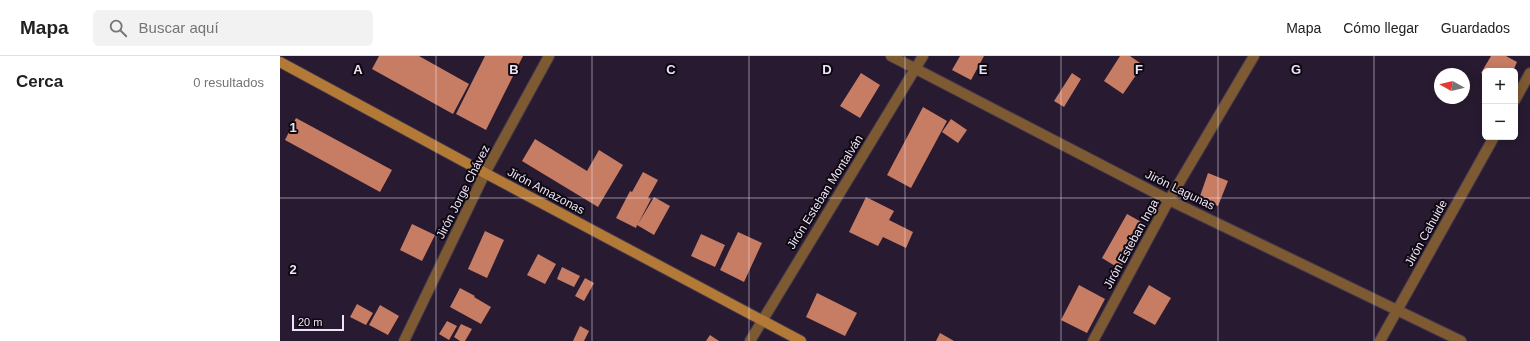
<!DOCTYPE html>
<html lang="es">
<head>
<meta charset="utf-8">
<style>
  body { margin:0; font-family:Helvetica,sans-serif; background:#f2f2f2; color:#202124 }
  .controls { position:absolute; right:12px; top:12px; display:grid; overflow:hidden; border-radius:6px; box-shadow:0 2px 10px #0003 }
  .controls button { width:36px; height:36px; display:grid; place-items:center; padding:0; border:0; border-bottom:1px solid #e0e0e0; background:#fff; color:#202124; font:20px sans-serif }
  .compass { position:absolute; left:1154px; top:12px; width:36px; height:36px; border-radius:50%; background:#fff; box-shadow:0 2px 10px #0003; rotate:278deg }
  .scale { position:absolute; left:12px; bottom:10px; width:52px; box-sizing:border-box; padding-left:4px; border:2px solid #ece4f4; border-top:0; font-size:11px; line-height:14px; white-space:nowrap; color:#ece4f4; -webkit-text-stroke:3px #0e0812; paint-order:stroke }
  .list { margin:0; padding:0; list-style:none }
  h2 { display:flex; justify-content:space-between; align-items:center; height:52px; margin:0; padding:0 16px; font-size:17px }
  h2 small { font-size:13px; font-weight:400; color:#757577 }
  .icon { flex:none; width:22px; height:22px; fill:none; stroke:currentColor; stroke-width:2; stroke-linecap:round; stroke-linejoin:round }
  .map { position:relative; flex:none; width:1250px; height:285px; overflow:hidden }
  header { display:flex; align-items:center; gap:24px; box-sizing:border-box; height:56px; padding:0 20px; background:#fff; border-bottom:1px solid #e0e0e0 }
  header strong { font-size:19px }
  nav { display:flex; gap:22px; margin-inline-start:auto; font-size:14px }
  .search { width:280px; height:36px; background:#f2f2f2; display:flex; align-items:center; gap:10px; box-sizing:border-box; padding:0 14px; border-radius:6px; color:#757577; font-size:15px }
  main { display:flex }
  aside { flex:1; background:#fff }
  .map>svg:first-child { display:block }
</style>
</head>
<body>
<header>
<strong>Mapa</strong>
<div class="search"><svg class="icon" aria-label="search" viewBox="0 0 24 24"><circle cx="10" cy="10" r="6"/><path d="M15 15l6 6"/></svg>Buscar aquí</div>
<nav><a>Mapa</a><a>Cómo llegar</a><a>Guardados</a></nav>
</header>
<main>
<aside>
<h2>Cerca<small>0 resultados</small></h2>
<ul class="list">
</ul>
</aside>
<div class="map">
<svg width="1250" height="285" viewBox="0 0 1250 285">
  <rect width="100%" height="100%" fill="#281b31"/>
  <path fill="#c77c64" d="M 99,0 L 139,0 L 189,28 L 173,58 L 92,13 Z
    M 205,0 L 243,0 L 206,74 L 176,58 Z
    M 680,0 L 704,0 L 691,24 L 672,14 Z
    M 840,0 L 850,0 L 863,9 L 843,38 L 824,25 Z
    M 1211,0 L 1226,0 L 1237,6 L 1233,15 L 1205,15 L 1205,19 L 1201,17 Z
    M 581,17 L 600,29 L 580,62 L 560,50 Z
    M 792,17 L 801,23 L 784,51 L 774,45 Z
    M 643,51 L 667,65 L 631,132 L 607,119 Z
    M 16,62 L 112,114 L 100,136 L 5,84 Z
    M 671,63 L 687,74 L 678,87 L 662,76 Z
    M 255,83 L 307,115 L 319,94 L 343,109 L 318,151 L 242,105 Z
    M 363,116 L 378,124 L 368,142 L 371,143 L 358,168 L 374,141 L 390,150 L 374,179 L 357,169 L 356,172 L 336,162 L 350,135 L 352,136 Z
    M 928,117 L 948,125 L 938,150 L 919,143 Z
    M 586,141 L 614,155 L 609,164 L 633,176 L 626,192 L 603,181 L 598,190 L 569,176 Z
    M 847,158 L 865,168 L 840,213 L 822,202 Z
    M 132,168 L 155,179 L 142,205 L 120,194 Z
    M 205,175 L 224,184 L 207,222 L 188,213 Z
    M 458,176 L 482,187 L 464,226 L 440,214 Z
    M 421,178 L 445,189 L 435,211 L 411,200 Z
    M 258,198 L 276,208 L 265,228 L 247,219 Z
    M 282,211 L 300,220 L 294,231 L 277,223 Z
    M 305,222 L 314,227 L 304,245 L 295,240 Z
    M 799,229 L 825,243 L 807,277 L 781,264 Z
    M 869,229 L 891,242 L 875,269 L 853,257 Z
    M 180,232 L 195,240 L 194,241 L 211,251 L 201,268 L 170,251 Z
    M 537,237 L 577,257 L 565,280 L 526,261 Z
    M 77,248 L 93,257 L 86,269 L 70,261 Z
    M 100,249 L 119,260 L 108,279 L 89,269 Z
    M 167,265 L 177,270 L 169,284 L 159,278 Z
    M 181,268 L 192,273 L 185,285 L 180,285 L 174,281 Z
    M 300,270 L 309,275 L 304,285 L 293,285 Z
    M 660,277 L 674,285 L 656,285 Z
    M 430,279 L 439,285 L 426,285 Z"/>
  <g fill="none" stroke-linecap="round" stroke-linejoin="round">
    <defs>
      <path id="street" d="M 611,0 L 889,144 L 1181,285
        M 1235,44 L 1250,17
        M 124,285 L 205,117 L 269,0
        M 470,285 L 643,0
        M 813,285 L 889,144 L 974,0
        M 1100,285 L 1214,81"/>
      <path id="secondary" d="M 0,6 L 205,117 L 521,285"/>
    </defs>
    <use href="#street" stroke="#43374c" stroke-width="12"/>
    <use href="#secondary" stroke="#43374c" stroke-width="12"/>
    <use href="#street" stroke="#7e5a33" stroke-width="10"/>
    <use href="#secondary" stroke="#b37937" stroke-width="10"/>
  </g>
  <path fill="none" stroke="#ece4f4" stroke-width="1" stroke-opacity="0.55" d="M 156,0 L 156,285M 312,0 L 312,285M 469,0 L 469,285M 625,0 L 625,285M 781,0 L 781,285M 938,0 L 938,285M 1094,0 L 1094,285M 0,142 L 1250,142"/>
  <g text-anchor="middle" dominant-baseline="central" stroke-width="4" stroke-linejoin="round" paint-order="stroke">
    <g font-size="12" fill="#ece4f4" stroke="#0e0812">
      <text transform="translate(900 134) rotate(26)">Jirón Lagunas</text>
      <text transform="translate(266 135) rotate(28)">Jirón Amazonas</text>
      <text transform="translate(183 136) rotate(-63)">Jirón Jorge Chávez</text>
      <text transform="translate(545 136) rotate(-58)">Jirón Esteban Montalván</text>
      <text transform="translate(1146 177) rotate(-61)">Jirón Cahuide</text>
      <text transform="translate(851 188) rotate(-61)">Jirón Esteban Inga</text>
    </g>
  </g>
  <g font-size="13" text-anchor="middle" font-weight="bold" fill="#ece4f4" stroke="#0e0812" stroke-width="4" stroke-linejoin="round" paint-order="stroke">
    <text x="78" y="18">A</text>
    <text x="234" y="18">B</text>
    <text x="391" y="18">C</text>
    <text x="547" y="18">D</text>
    <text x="703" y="18">E</text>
    <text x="859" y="18">F</text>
    <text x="1016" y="18">G</text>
    <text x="13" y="76">1</text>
    <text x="13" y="218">2</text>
  </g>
</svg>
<div class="controls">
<button>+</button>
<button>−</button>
</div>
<svg class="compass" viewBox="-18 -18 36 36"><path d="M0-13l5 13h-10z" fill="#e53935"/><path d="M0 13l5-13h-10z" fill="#757577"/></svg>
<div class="scale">20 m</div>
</div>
</main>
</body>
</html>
